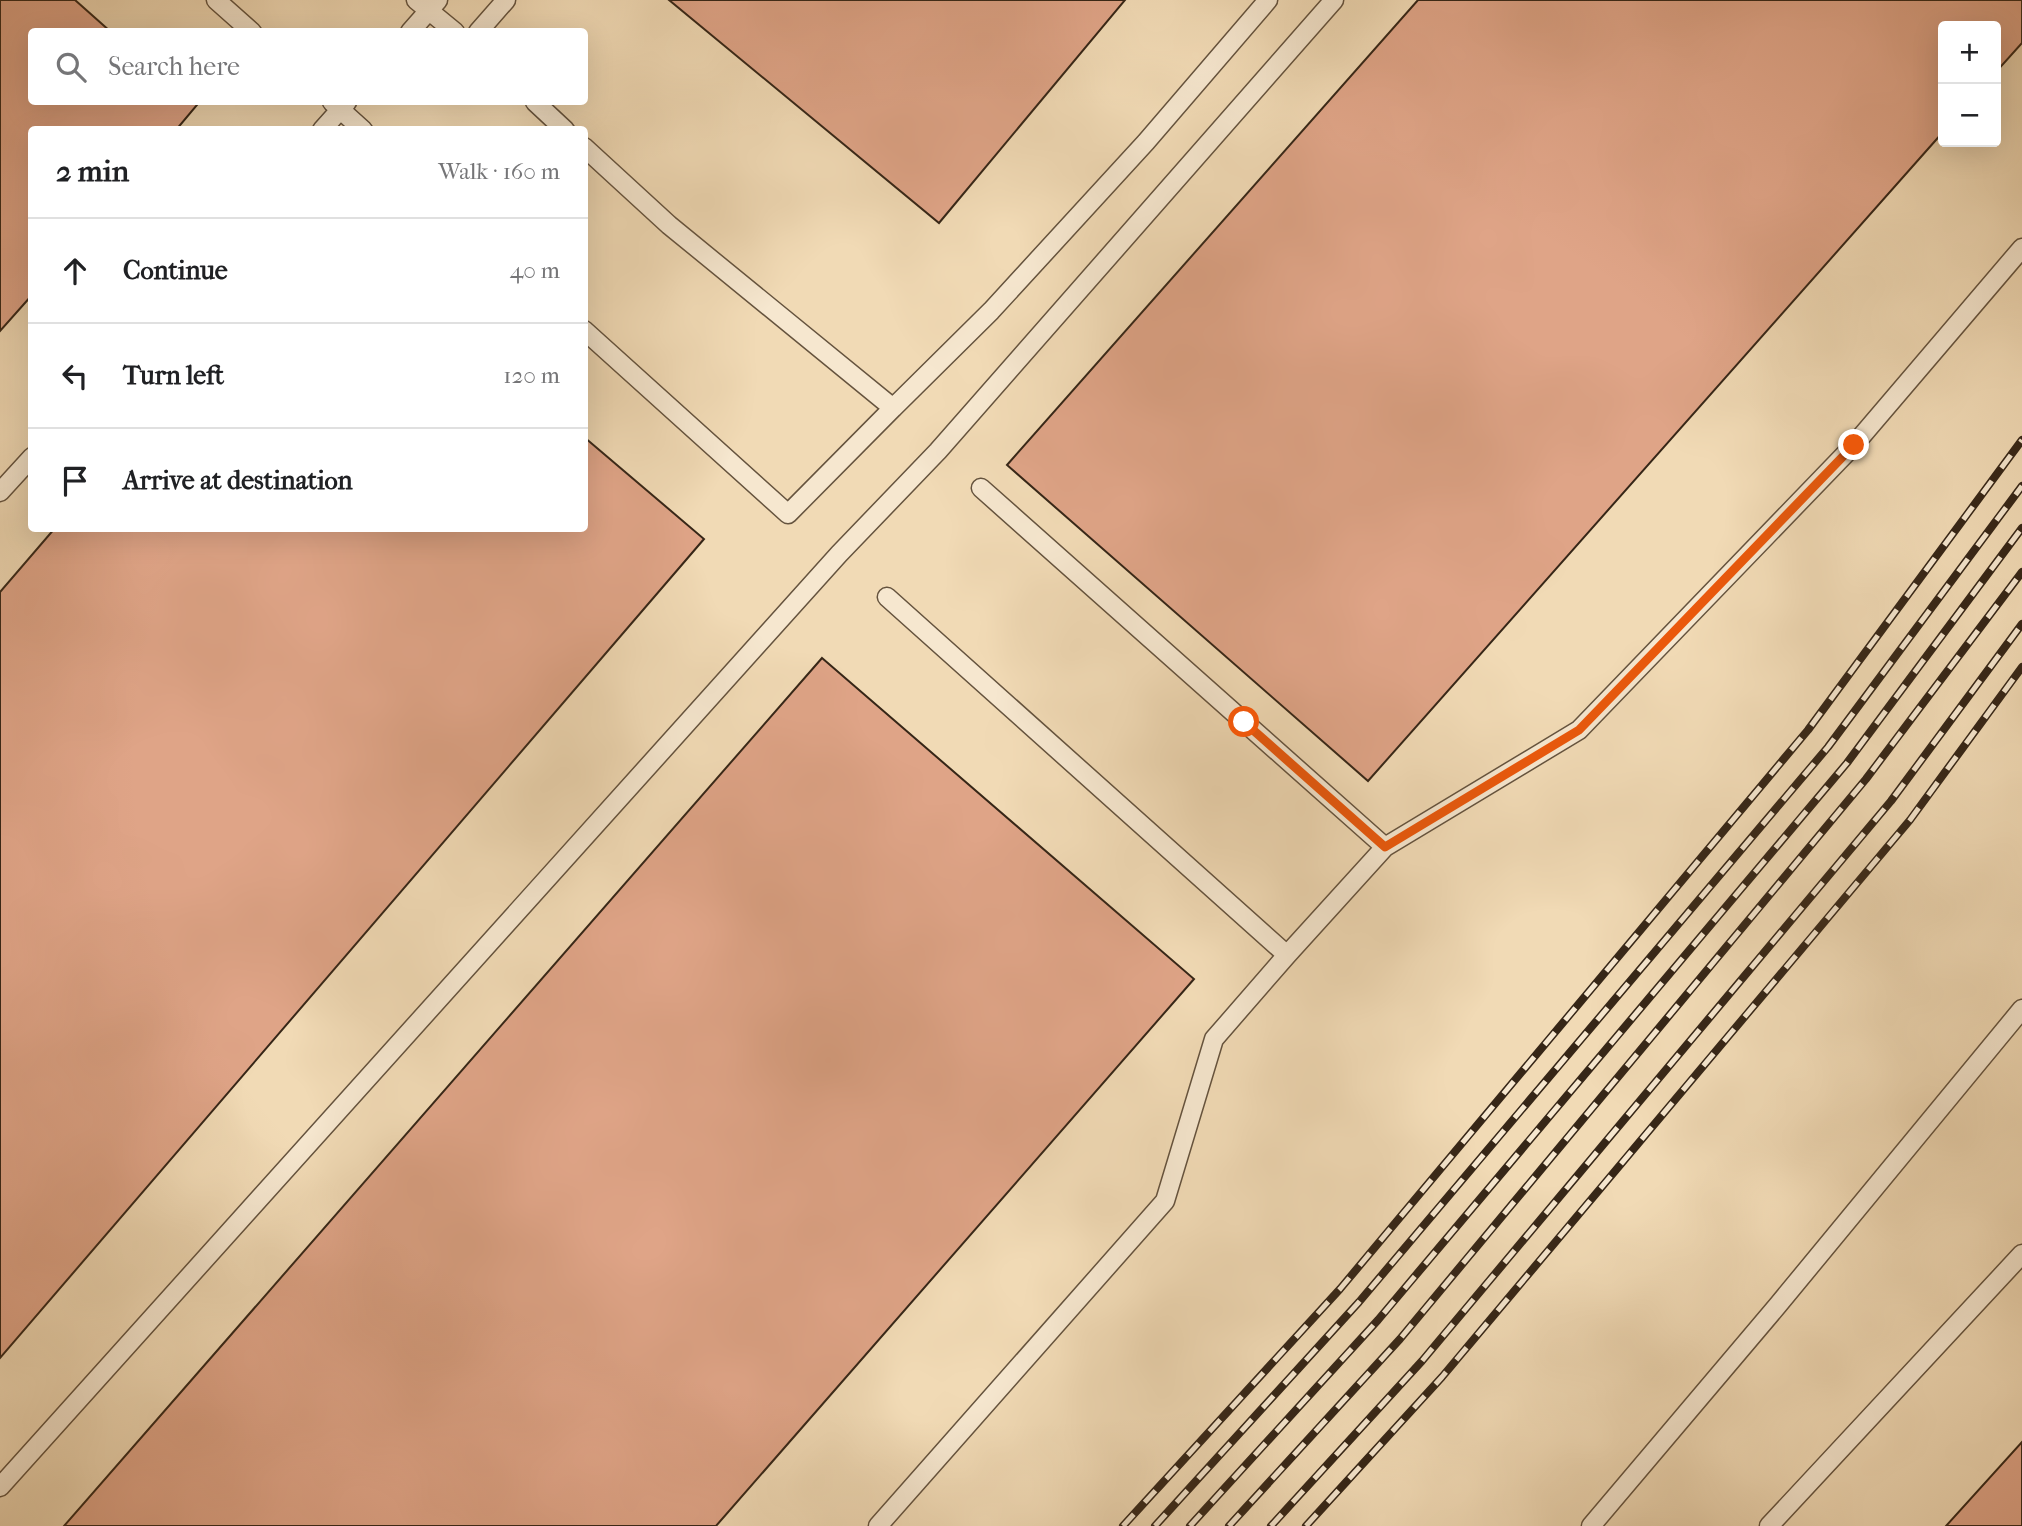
<!DOCTYPE html>
<html lang="en">
<head>
<meta charset="utf-8">
<style>
  body { margin:0; font-family:"IM FELL French Canon",serif; background:#f6f6f6; color:#202124 }
  .controls { position:absolute; right:21px; top:21px; display:grid; overflow:hidden; border-radius:7px; box-shadow:0 7px 28px #0002 }
  .controls button { width:63px; height:63px; display:grid; place-items:center; padding:0; border:0; border-bottom:2px solid #e0e0e0; background:#fff; color:#202124; font:35px sans-serif }
  .stop { position:absolute; width:21px; height:21px; margin:-16px; border:5px solid #ea580c; border-radius:50%; background:#fff }
  .stop.end { background:#ea580c; border-color:#fff; box-shadow:0 2px 7px #0008 }
  .list { margin:0; padding:0; list-style:none }
  h2 { display:flex; justify-content:space-between; align-items:center; height:91px; margin:0; padding:0 28px; font-size:30px }
  h2 small { font-size:23px; font-weight:400; color:#757577 }
  .list li { display:grid; grid-template-columns:46px 1fr auto; gap:21px; align-items:center; box-sizing:border-box; height:105px; padding:0 28px; border-top:2px solid #e0e0e0 }
  .list b { display:block; font-size:26px; white-space:nowrap }
  .list em { font-size:23px; font-style:normal; color:#757577 }
  .icon { flex:none; width:38px; height:38px; fill:none; stroke:currentColor; stroke-width:2; stroke-linecap:round; stroke-linejoin:round }
  .map { position:relative; flex:none; width:2022px; height:1526px; overflow:hidden }
  .search { position:absolute; background:#fff; box-shadow:0 7px 28px #0002; left:28px; top:28px; width:560px; height:77px; display:flex; align-items:center; gap:18px; box-sizing:border-box; padding:0 24px; border-radius:7px; color:#757577; font-size:26px }
  .panel { position:absolute; background:#fff; box-shadow:0 7px 28px #0002; left:28px; top:126px; width:560px; height:406px; border-radius:7px }
  .map>svg:first-child { display:block }
</style>
</head>
<body>
<div class="map">
<svg width="2022" height="1526" viewBox="0 0 2022 1526">
  <rect width="100%" height="100%" fill="#f1dab5"/>
  <filter id="stains"><feTurbulence type="fractalNoise" baseFrequency=".00286" numOctaves="4"/><feColorMatrix values="0 0 0 0 .2 0 0 0 0 .09 0 0 0 0 .02 0 0 0 .5 -.17"/></filter>
  <radialGradient id="worn" r=".72"><stop offset=".6" stop-color="#630" stop-opacity="0"/><stop offset="1" stop-color="#630" stop-opacity=".3"/></radialGradient>
  <path fill="#dfa487" stroke="#362617" stroke-width="2" d="M 0,0 L 75,0 L 111,32 L 32,32 L 32,102 L 193,102 L 197,105 L 176,130 L 32,130 L 32,295 L 0,331 Z
    M 669,0 L 1125,0 L 939,223 Z
    M 1418,0 L 2022,0 L 2022,43 L 1996,72 L 1996,26 L 1943,26 L 1943,132 L 1368,781 L 1007,465 Z
    M 584,437 L 704,539 L 0,1358 L 0,592 L 55,528 L 584,528 Z
    M 822,658 L 1194,979 L 716,1526 L 64,1526 Z
    M 2022,1442 L 2022,1526 L 1946,1526 Z"/>
  <g fill="none" stroke-linecap="round" stroke-linejoin="round">
    <defs>
      <path id="service" d="M 216,0 L 252,32
        M 416,0 L 455,32
        M 410,32 L 438,0
        M 478,32 L 506,0
        M 332,102 L 363,130
        M 535,102 L 565,130
        M 322,130 L 347,102
        M 584,147 L 669,225 L 893,408 L 788,514 L 584,330
        M 893,408 L 991,311 L 1146,142 L 1268,0
        M 981,488 L 1385,847
        M 0,492 L 32,457
        M 887,597 L 1287,955
        M 0,1487 L 839,554 L 938,451 L 1334,0
        M 878,1526 L 1165,1201 L 1214,1039 L 1287,955 L 1385,847 L 1579,730 L 1854,445 L 2022,248
        M 1591,1526 L 1778,1305 L 2022,1009
        M 1769,1526 L 2022,1254"/>
    </defs>
    <use href="#service" stroke="#65533e" stroke-width="21"/>
    <use href="#service" stroke="#f6e7cf" stroke-width="18"/>
    <defs>
      <path id="rail" d="M 1123,1526 L 1340,1289 L 1808,730 L 2022,440
        M 1155,1526 L 1359,1302 L 1828,747 L 2022,486
        M 1190,1526 L 1378,1320 L 1847,763 L 2022,528
        M 1229,1526 L 1400,1339 L 1866,779 L 2022,572
        M 1271,1526 L 1422,1361 L 1891,801 L 2022,624
        M 1306,1526 L 1442,1377 L 1910,820 L 2022,667"/>
    </defs>
    <use href="#rail" stroke="#362617" stroke-width="8"/>
    <use href="#rail" stroke="#f6e7cf" stroke-width="5" stroke-dasharray="16" stroke-linecap="butt"/>
  </g>
  <g fill="none" stroke-linecap="round" stroke-linejoin="round">
    <path stroke="#ea580c" stroke-width="9" d="M 1244,722 L 1385,847 L 1579,730 L 1854,445"/>
  </g>
  <rect width="100%" height="100%" filter="url(#stains)"/>
  <rect width="100%" height="100%" fill="url(#worn)"/>
</svg>
<div class="controls">
<button>+</button>
<button>−</button>
</div>
<div class="stop" style="left:1244px;top:722px"></div>
<div class="stop end" style="left:1854px;top:445px"></div>
<div class="search"><svg class="icon" aria-label="search" viewBox="0 0 24 24"><circle cx="10" cy="10" r="6"/><path d="M15 15l6 6"/></svg>Search here</div>
<section class="panel">
<h2>2 min<small>Walk · 160 m</small></h2>
<ul class="list">
<li><svg class="icon" aria-label="ahead" viewBox="0 0 24 24"><path d="M12 20V5M6 11l6-6 6 6"/></svg><div><b>Continue</b></div><em>40 m</em></li>
<li><svg class="icon" aria-label="left" viewBox="0 0 24 24"><path d="M17 20v-9H6M10 6l-5 5 5 5"/></svg><div><b>Turn left</b></div><em>120 m</em></li>
<li><svg class="icon" aria-label="arrive" viewBox="0 0 24 24"><path d="M6 21V4h12l-3 4 3 4H6"/></svg><div><b>Arrive at destination</b></div></li>
</ul>
</section>
</div>
</body>
</html>
